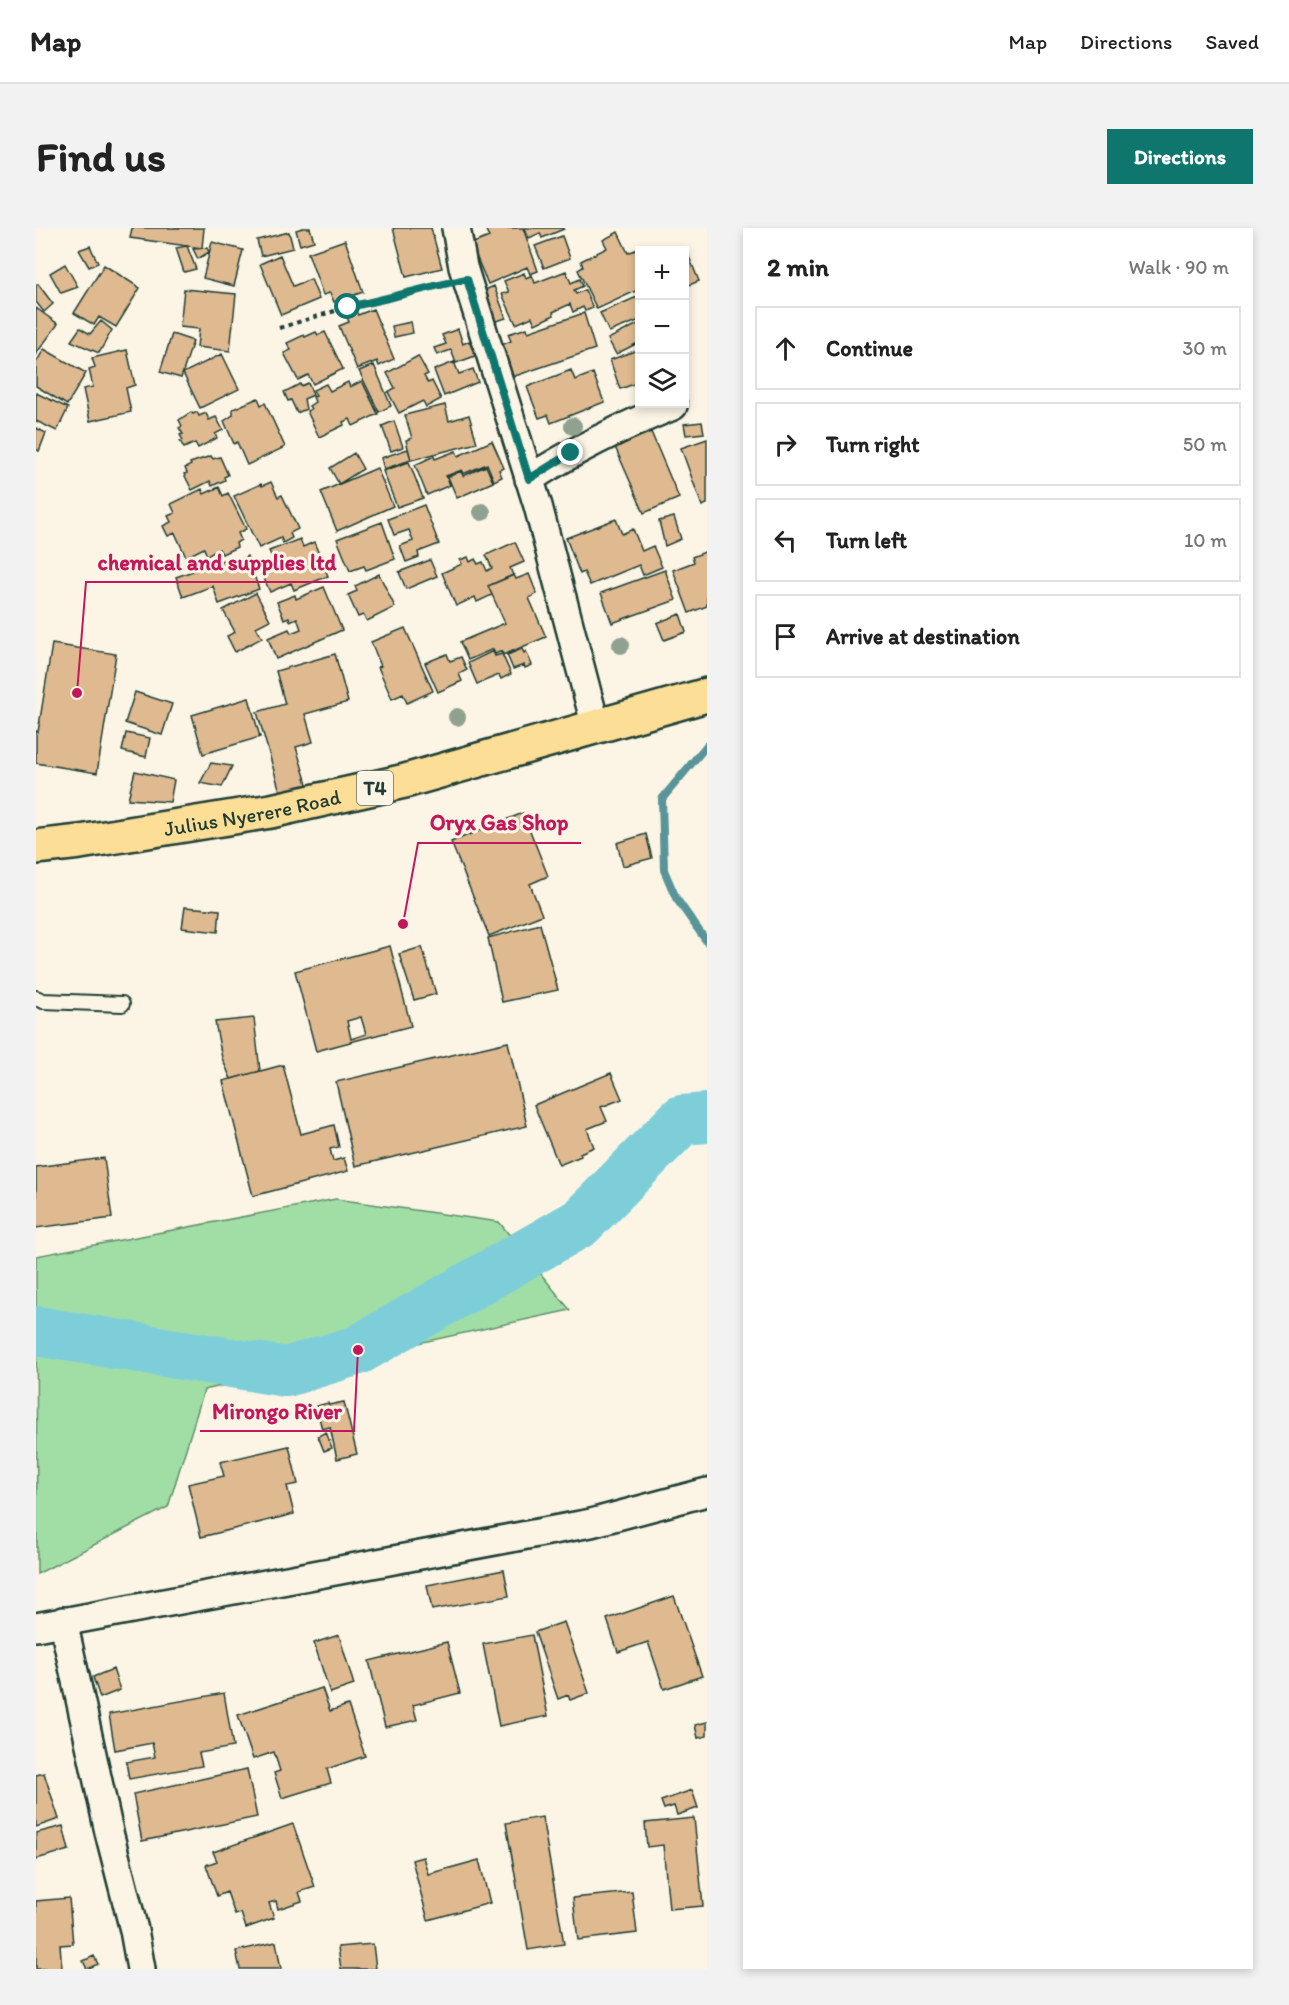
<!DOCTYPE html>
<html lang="en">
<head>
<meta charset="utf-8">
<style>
  body { margin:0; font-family:Itim,sans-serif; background:#f2f2f2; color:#222 }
  .controls { position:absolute; right:18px; top:18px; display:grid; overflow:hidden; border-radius:0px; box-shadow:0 3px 9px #0003 }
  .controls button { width:54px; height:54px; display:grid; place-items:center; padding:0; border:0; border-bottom:2px solid #e0e0e0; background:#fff; color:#222; font:30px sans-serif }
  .stop { position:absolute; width:18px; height:18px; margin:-14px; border:4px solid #0f766e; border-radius:50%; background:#fff }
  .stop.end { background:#0f766e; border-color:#fff; box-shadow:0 2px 6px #0008 }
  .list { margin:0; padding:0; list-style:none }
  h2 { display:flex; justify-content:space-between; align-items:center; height:78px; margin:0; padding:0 24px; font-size:26px }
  h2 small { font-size:20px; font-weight:400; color:#767676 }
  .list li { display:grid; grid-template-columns:39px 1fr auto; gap:18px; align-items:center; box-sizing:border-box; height:84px; margin:0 12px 12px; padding:0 12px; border:2px solid #e0e0e0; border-radius:0px }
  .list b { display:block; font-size:22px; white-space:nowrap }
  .list em { font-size:20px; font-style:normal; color:#767676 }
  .icon { flex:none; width:33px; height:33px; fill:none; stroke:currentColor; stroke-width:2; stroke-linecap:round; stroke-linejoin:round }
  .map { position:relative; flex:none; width:671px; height:1741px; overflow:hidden; border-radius:0px }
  header { display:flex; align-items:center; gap:36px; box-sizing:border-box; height:84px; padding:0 30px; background:#fff; border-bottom:2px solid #e0e0e0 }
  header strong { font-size:28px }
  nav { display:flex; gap:33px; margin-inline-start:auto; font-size:21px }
  .intro { display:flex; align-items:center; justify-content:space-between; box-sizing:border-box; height:144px; padding:0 36px }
  h1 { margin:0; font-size:42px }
  .button { padding:15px 27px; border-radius:0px; background:#0f766e; color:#fff; font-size:21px; font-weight:700 }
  main { display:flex; gap:36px; padding:0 36px }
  aside { flex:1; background:#fff; border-radius:0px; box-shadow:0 3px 9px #0003 }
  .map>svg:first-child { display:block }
</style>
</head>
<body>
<header>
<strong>Map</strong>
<nav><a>Map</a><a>Directions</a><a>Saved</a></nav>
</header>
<div class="intro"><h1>Find us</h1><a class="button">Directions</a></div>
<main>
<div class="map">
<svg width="671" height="1741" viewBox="0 0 671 1741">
  <rect width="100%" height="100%" fill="#fcf5e5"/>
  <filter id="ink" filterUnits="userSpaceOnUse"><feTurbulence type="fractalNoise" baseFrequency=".0167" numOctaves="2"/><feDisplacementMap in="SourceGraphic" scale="12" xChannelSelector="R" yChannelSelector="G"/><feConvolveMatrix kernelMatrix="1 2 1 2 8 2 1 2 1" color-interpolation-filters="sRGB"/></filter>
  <g filter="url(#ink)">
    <path fill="#a1dea5" stroke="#608e6c" stroke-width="1.5" d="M 300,971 L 463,994 L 534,1082 L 168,1162 L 132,1279 L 1,1346 L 0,1028 Z"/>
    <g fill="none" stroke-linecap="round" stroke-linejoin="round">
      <path stroke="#589498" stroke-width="8" d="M 671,517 L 626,571 L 628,642 L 640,670 L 671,714"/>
      <path stroke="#7eceda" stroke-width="50" d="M 0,1103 L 250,1144 L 322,1122 L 544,995 L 646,892 L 671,890"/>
    </g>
    <path fill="#dfb990" stroke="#1f3d34" stroke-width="1.5" fill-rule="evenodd" d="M 96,0 L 168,0 L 166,20 L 94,10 Z
      M 267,0 L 274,0 L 278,13 L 264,17 L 260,2 Z
      M 357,0 L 395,0 L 406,40 L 370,49 Z
      M 449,0 L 487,0 L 502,43 L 494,46 L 491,39 L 452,56 L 435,16 L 453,9 Z
      M 488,0 L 528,0 L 528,1 L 506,10 L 504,5 L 493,10 Z
      M 253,4 L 257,20 L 225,28 L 221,12 Z
      M 582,4 L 592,25 L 602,21 L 604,24 L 604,61 L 561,81 L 542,42 L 547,39 L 545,33 L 571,20 L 567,12 Z
      M 526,8 L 534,30 L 508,40 L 499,18 Z
      M 309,12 L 327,64 L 298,74 L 294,65 L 287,67 L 272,25 Z
      M 176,14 L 207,22 L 198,58 L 167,50 Z
      M 54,18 L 62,35 L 53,39 L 43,22 Z
      M 151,18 L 160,41 L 148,44 L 140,20 Z
      M 171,20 L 173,24 L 162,31 L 157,21 Z
      M 651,24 L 663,53 L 648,59 L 648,25 Z
      M 244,27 L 257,58 L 275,51 L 283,71 L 245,87 L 224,36 Z
      M 29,36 L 42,59 L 25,65 L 14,45 Z
      M 68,37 L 104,60 L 80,99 L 63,89 L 58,97 L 38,85 Z
      M 530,43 L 535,55 L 544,51 L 547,58 L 538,62 L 540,66 L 549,62 L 557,80 L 549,83 L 547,79 L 537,84 L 534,76 L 517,84 L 518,87 L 499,96 L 496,89 L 480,96 L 466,66 L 473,64 L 468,53 L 488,45 L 490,50 L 496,47 L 499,55 Z
      M 2,56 L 17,76 L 8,84 L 0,74 L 0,58 Z
      M 458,58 L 470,90 L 451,96 L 440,66 Z
      M 148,61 L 200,66 L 194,123 L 161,119 L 163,101 L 144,99 Z
      M 601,69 L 604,76 L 604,92 L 573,104 L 564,85 Z
      M 0,80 L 22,96 L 0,126 Z
      M 337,81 L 358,131 L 343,138 L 341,133 L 321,141 L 303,98 L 313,94 L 310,87 L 320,83 L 322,87 Z
      M 548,85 L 559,121 L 476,149 L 465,117 L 475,113 L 472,106 L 491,100 L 492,104 Z
      M 65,93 L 76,102 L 63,125 L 35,113 L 44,100 L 54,106 Z
      M 375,94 L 377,105 L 358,109 L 356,98 Z
      M 604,95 L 604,114 L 580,126 L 572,111 Z
      M 422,101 L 427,116 L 433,113 L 439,128 L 420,135 L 415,122 L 401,127 L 398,120 L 410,116 L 406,107 Z
      M 280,104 L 282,107 L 289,104 L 307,141 L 277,156 L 272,147 L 262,152 L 248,125 L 255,122 L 251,115 L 268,107 L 269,109 Z
      M 136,106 L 157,113 L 145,150 L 124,144 Z
      M 8,121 L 50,145 L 31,177 L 0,158 L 0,135 Z
      M 604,121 L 604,154 L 584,161 L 574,132 Z
      M 91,122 L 99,157 L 90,160 L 95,184 L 54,193 L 47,161 L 57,159 L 53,141 L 59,139 L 56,130 Z
      M 186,126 L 203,161 L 164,180 L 147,145 Z
      M 382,128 L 392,146 L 388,148 L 392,155 L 396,153 L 405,171 L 390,179 L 387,173 L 363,185 L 352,164 L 359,160 L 351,145 Z
      M 418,134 L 423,146 L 437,141 L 442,154 L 408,168 L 398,142 Z
      M 338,137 L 355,178 L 343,184 L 323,143 Z
      M 535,142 L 539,152 L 557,145 L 568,174 L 515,195 L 512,187 L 503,190 L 491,159 Z
      M 326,153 L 342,186 L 317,198 L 314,191 L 307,194 L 308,197 L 283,209 L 271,183 L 275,181 L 273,178 L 279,174 L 277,169 L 280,168 L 277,162 L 290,156 L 294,163 L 312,154 L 314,159 Z
      M 272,155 L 277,167 L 268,171 L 270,181 L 261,185 L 255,172 L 252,173 L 248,164 L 264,156 L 265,158 Z
      M 0,165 L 32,180 L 21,203 L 0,193 Z
      M 222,170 L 225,177 L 229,175 L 249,219 L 211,237 L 201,214 L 198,216 L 188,193 L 197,187 L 197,181 Z
      M 409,177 L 413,193 L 433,187 L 441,215 L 375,232 L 370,212 L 376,210 L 369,187 Z
      M 155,184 L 157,186 L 161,184 L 163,188 L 170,185 L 173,192 L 180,189 L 187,202 L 179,206 L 181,210 L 162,220 L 159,215 L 148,220 L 144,213 L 147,212 L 144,207 L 147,206 L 143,200 L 146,198 L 143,192 Z
      M 358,193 L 367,219 L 355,223 L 346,198 Z
      M 666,194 L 668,205 L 650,207 L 648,196 Z
      M 0,200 L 10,205 L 3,223 L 0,221 Z
      M 615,204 L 643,270 L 608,285 L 579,219 Z
      M 671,211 L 671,276 L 666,278 L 645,220 Z
      M 456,213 L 468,240 L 463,242 L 466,249 L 458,253 L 451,236 L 427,246 L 426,242 L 410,248 L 414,257 L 391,267 L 379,237 L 398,228 L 399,231 L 420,223 L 422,228 Z
      M 372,221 L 375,232 L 348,241 L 345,230 Z
      M 318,225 L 327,241 L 303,256 L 294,240 Z
      M 175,228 L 177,231 L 184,229 L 192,247 L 188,249 L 189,252 L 176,258 L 174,253 L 156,262 L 148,246 L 151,245 L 149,240 L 155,237 L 154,235 Z
      M 373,234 L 387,270 L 361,279 L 347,243 Z
      M 450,238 L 457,254 L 421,270 L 412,249 L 425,243 L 427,248 Z
      M 341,240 L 357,278 L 301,303 L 285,264 Z
      M 235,254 L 242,269 L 246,267 L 262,301 L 254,305 L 256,310 L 247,315 L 245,310 L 223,320 L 198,268 L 225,256 L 226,258 Z
      M 183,259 L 187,268 L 192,265 L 210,301 L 202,305 L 205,312 L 200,315 L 201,319 L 186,326 L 183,321 L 171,328 L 168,320 L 150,329 L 139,305 L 132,308 L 127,298 L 135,294 L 132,288 L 139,285 L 135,276 L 166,261 L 168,266 Z
      M 388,277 L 403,316 L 382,324 L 383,329 L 370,334 L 364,318 L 377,313 L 373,302 L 358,307 L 352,291 Z
      M 638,289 L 645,311 L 629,318 L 623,293 Z
      M 580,291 L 586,306 L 597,301 L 606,323 L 617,318 L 626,339 L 607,347 L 603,337 L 554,357 L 548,344 L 544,346 L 530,310 Z
      M 346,294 L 359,331 L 330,342 L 328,338 L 314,343 L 301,311 Z
      M 264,311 L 267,319 L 278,314 L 292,348 L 258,362 L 255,355 L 234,364 L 222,337 L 237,331 L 233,323 Z
      M 479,314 L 488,334 L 474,340 L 477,347 L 452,358 L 456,367 L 441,374 L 439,369 L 420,378 L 406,345 L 426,336 L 424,332 L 432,329 L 434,334 L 439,331 L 442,336 L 447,334 L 451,343 L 456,340 L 450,327 Z
      M 671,323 L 671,378 L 653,385 L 637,342 L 658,334 L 656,329 Z
      M 211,328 L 223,361 L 183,376 L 177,358 L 147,369 L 140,349 L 196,329 L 200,340 L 208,338 L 206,331 Z
      M 394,332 L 401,348 L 370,361 L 363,344 Z
      M 629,342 L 640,372 L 576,395 L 565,365 Z
      M 343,346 L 359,379 L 331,393 L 327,387 L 322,389 L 312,367 L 321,363 L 319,358 Z
      M 493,346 L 501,366 L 493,370 L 510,409 L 467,427 L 466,423 L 459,426 L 457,421 L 432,432 L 424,414 L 469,395 L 452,358 L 478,347 L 480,351 Z
      M 288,359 L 306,402 L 240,431 L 232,410 L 253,401 L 255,405 L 265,401 L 261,390 L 254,393 L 253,389 L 248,391 L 241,374 L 259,367 L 260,371 Z
      M 220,365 L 234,392 L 220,399 L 226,410 L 199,424 L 191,408 L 199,404 L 187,382 Z
      M 644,386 L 650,404 L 628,412 L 621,395 Z
      M 369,400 L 397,463 L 371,475 L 367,466 L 356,471 L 342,439 L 345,438 L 335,414 Z
      M 16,416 L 80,426 L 61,545 L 0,535 L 0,503 L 2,504 Z
      M 486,421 L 488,425 L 490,423 L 496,437 L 489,440 L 488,437 L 477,441 L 471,427 Z
      M 457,423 L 459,428 L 466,426 L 475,446 L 465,451 L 463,447 L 441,456 L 432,435 Z
      M 299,426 L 312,474 L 269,486 L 277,514 L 260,519 L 272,559 L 245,567 L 221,484 L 249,476 L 240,443 Z
      M 411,426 L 414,433 L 425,429 L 431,442 L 423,446 L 426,453 L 402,464 L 389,435 Z
      M 99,464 L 136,476 L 126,507 L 89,495 Z
      M 213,470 L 224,509 L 167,526 L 156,487 Z
      M 90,505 L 114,510 L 110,529 L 86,523 Z
      M 175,535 L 196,538 L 186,559 L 164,555 Z
      M 99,543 L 138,552 L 134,574 L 92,571 Z
      M 487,585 L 512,648 L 494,656 L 506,687 L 453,708 L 415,614 Z
      M 610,606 L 616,630 L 587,638 L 581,615 Z
      M 149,679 L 184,682 L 182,704 L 146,700 Z
      M 504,696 L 522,762 L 466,774 L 452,710 Z
      M 354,718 L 375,798 L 280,823 L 259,743 ZM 325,789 L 330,806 L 315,811 L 311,793 Z
      M 386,719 L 400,766 L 378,772 L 363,726 Z
      M 218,790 L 224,843 L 195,851 L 186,830 L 179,794 Z
      M 472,814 L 491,898 L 319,938 L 300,854 Z
      M 247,837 L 265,906 L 298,897 L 303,919 L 294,921 L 297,933 L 308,930 L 312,943 L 217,968 L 187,853 Z
      M 575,845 L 586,871 L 565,879 L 571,893 L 551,901 L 558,919 L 544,925 L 545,928 L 523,937 L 498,877 Z
      M 68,930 L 76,990 L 0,1000 L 0,939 Z
      M 308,1174 L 321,1226 L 301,1231 L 294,1199 L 286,1201 L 280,1178 L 292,1175 L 293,1177 Z
      M 290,1204 L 296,1220 L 288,1223 L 282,1208 Z
      M 253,1218 L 262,1256 L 251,1258 L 258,1286 L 165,1309 L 152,1256 L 188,1248 L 184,1234 Z
      M 468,1342 L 473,1368 L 396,1382 L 391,1357 Z
      M 638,1368 L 666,1448 L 628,1461 L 612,1414 L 582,1424 L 571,1391 Z
      M 528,1394 L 553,1465 L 534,1472 L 532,1467 L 522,1471 L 499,1404 Z
      M 303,1407 L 318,1457 L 294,1465 L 278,1415 Z
      M 496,1407 L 512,1488 L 463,1498 L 447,1416 Z
      M 411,1414 L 424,1465 L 377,1477 L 381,1492 L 349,1499 L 333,1433 Z
      M 77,1441 L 84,1462 L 64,1470 L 57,1449 Z
      M 286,1460 L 294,1483 L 312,1477 L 329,1528 L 291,1541 L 295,1555 L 246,1570 L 238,1545 L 244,1543 L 238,1524 L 217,1531 L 202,1487 Z
      M 188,1465 L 197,1519 L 163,1525 L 166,1538 L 93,1551 L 90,1534 L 119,1529 L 116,1515 L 79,1522 L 73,1486 Z
      M 671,1494 L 671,1508 L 662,1510 L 659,1497 Z
      M 211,1541 L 221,1589 L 106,1613 L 97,1566 Z
      M 8,1545 L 23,1591 L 0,1599 L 0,1547 Z
      M 656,1562 L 662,1580 L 641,1587 L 638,1578 L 628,1581 L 625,1573 Z
      M 506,1589 L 528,1716 L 492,1722 L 470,1595 Z
      M 658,1590 L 667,1678 L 633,1681 L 627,1617 L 611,1619 L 609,1595 Z
      M 257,1596 L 279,1659 L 263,1664 L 266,1673 L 242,1681 L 240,1673 L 233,1675 L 238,1690 L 210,1700 L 205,1685 L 199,1687 L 191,1664 L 181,1668 L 170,1637 L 181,1633 L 177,1624 Z
      M 27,1598 L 33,1622 L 0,1631 L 0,1605 Z
      M 387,1629 L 392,1646 L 443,1632 L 454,1675 L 392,1692 L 376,1632 Z
      M 596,1664 L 601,1705 L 542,1712 L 537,1670 Z
      M 33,1670 L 37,1716 L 24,1717 L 26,1741 L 0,1741 L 0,1673 Z
      M 240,1714 L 245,1741 L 204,1741 L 200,1723 Z
      M 337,1716 L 340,1741 L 305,1741 L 302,1719 Z
      M 58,1728 L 62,1736 L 51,1741 L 47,1733 Z"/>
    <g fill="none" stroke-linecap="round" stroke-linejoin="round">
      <defs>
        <path id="service" d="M 0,770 L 7,773 L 86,776"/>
        <path id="minor" d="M 420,0 L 427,39 L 502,278 L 560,499
          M 493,251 C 539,222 587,198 637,178
          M 27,1393 L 73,1604 L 98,1702 L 105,1741
          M 0,1399 L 555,1295 L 671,1264"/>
        <g id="trunk">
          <path id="s1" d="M 0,619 L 44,614 L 235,583 L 369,553 L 671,467"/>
        </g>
      </defs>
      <use href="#service" stroke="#1f3d34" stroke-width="18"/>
      <use href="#minor" stroke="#1f3d34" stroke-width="32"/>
      <use href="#trunk" stroke="#1f3d34" stroke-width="38"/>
      <path stroke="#1f3d34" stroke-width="4" stroke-dasharray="4.5 4.5" stroke-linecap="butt" d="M 243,100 L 312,79 L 353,71 L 404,56"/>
      <use href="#service" stroke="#fcf5e5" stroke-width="14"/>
      <use href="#minor" stroke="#fcf5e5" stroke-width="27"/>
      <use href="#trunk" stroke="#fdde96" stroke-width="33"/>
    </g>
    <g fill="#91a190">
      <circle cx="537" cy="198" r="9"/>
      <circle cx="446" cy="284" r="9"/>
      <circle cx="585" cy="417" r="9"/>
      <circle cx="421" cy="489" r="9"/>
    </g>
  </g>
  <g fill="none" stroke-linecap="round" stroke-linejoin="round" filter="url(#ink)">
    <path stroke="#0f766e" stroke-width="8" d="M 312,79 C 352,71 391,59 431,51 L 493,251 L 535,225"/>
  </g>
  <g text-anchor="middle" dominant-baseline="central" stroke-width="6" stroke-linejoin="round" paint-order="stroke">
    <rect fill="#fcf5e5" stroke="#617469" stroke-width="1.5" x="321" y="543" width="36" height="34" rx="4.5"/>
    <g font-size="20" font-weight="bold" fill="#1f3d34">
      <text x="339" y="560">T4</text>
    </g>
    <g font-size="21" fill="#1f3d34" stroke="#fcf5e5">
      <text stroke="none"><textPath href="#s1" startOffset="219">Julius Nyerere Road</textPath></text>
    </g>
  </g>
  <path fill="none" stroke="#c2185b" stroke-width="2" d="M41 465L50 354H312M367 696L382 615H545M322 1122L318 1203H164"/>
  <g fill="#c2185b" stroke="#fcf5e5" stroke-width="2">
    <circle cx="41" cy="465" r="6"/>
    <circle cx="367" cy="696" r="6"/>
    <circle cx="322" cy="1122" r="6"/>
  </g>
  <g font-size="22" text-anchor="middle" font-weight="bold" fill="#c2185b" stroke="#fcf5e5" stroke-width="6" stroke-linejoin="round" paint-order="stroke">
    <text x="181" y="342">chemical and supplies ltd</text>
    <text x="463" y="602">Oryx Gas Shop</text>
    <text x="241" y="1191">Mirongo River</text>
  </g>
</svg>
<div class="controls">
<button>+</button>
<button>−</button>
<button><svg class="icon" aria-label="layers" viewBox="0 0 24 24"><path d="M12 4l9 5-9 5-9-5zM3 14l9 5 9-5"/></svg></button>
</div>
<div class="stop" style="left:312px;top:79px"></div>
<div class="stop end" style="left:535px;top:225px"></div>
</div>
<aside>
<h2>2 min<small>Walk · 90 m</small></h2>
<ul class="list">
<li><svg class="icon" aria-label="ahead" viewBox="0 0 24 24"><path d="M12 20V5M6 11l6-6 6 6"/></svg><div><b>Continue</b></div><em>30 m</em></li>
<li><svg class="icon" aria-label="right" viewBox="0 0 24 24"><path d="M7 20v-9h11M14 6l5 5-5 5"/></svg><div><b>Turn right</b></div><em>50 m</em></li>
<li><svg class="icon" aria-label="left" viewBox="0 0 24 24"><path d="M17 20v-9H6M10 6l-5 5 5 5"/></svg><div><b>Turn left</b></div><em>10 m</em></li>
<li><svg class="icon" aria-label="arrive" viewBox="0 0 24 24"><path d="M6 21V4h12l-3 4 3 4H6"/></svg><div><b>Arrive at destination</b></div></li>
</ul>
</aside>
</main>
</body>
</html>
